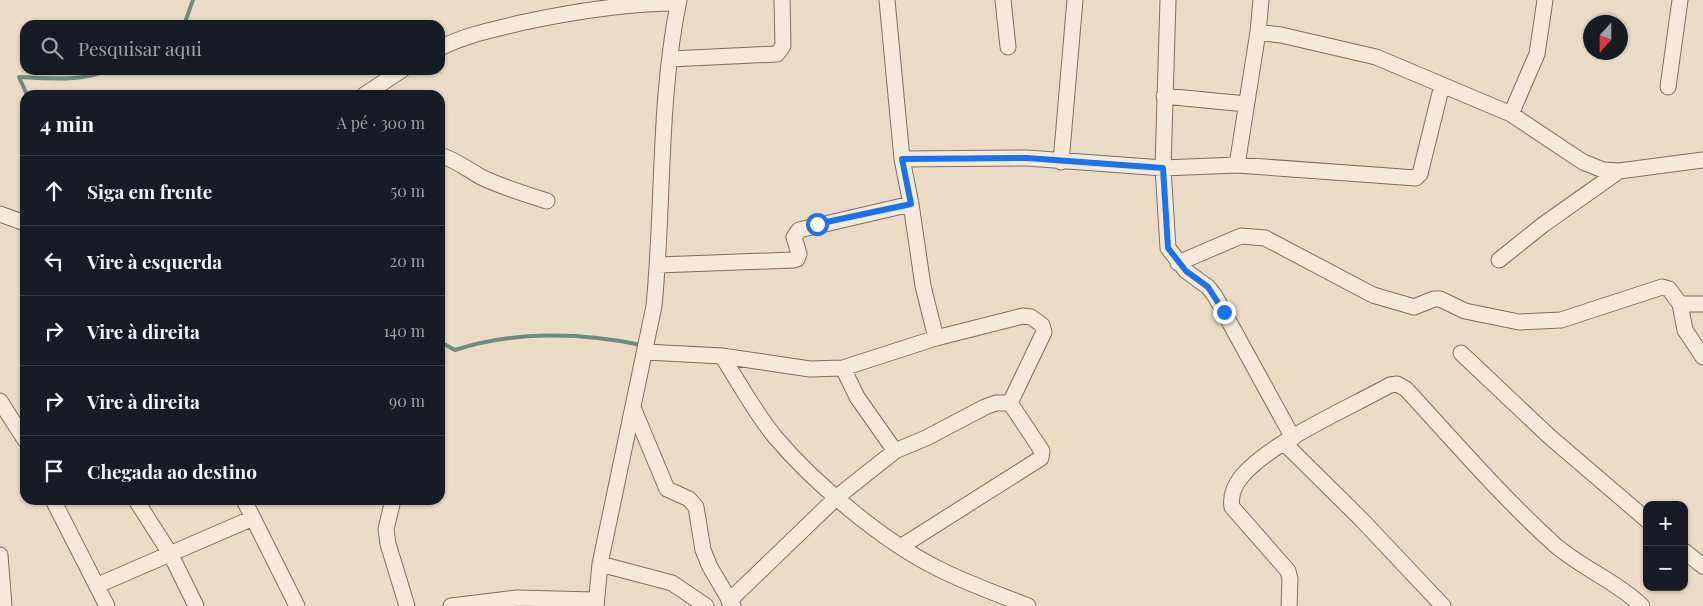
<!DOCTYPE html>
<html lang="pt">
<head>
<meta charset="utf-8">
<style>
  body { margin:0; font-family:"Playfair Display",serif; background:#20242c; color:#f1f3f6 }
  .controls { position:absolute; right:15px; bottom:15px; display:grid; overflow:hidden; border-radius:10px; box-shadow:0 1px 4px #0004 }
  .controls button { width:45px; height:45px; display:grid; place-items:center; padding:0; border:0; border-bottom:1px solid #363941; background:#171b24; color:#f1f3f6; font:25px sans-serif }
  .compass { position:absolute; left:1583px; top:15px; width:45px; height:45px; border-radius:50%; background:#171b24; box-shadow:0 1px 4px #0004; rotate:201deg }
  .stop { position:absolute; width:15px; height:15px; margin:-11px; border:4px solid #1a73e8; border-radius:50%; background:#fff }
  .stop.end { background:#1a73e8; border-color:#fff; box-shadow:0 1px 5px #0008 }
  .list { margin:0; padding:0; list-style:none }
  h2 { display:flex; justify-content:space-between; align-items:center; height:65px; margin:0; padding:0 20px; font-size:21px }
  h2 small { font-size:16px; font-weight:400; color:#9ea1a6 }
  .list li { display:grid; grid-template-columns:32px 1fr auto; gap:15px; align-items:center; box-sizing:border-box; height:70px; padding:0 20px; border-top:1px solid #363941 }
  .list b { display:block; font-size:19px; white-space:nowrap }
  .list em { font-size:16px; font-style:normal; color:#9ea1a6 }
  .icon { flex:none; width:28px; height:28px; fill:none; stroke:currentColor; stroke-width:2; stroke-linecap:round; stroke-linejoin:round }
  .map { position:relative; flex:none; width:1703px; height:606px; overflow:hidden }
  .search { position:absolute; background:#171b24; box-shadow:0 1px 4px #0004; left:20px; top:20px; width:425px; height:55px; display:flex; align-items:center; gap:12px; box-sizing:border-box; padding:0 18px; border-radius:15px; color:#9ea1a6; font-size:19px }
  .panel { position:absolute; background:#171b24; box-shadow:0 1px 4px #0004; left:20px; top:90px; width:425px; height:415px; border-radius:15px }
  .map>svg:first-child { display:block }
</style>
</head>
<body>
<div class="map">
<svg width="1703" height="606" viewBox="0 0 1703 606">
  <rect width="100%" height="100%" fill="#eadbc7"/>
  <g fill="none" stroke-linecap="round" stroke-linejoin="round">
    <path stroke="#6f8c81" stroke-width="4" d="M 184,25 L 193,0
      M 27,95 L 19,77 C 44,78 85,82 107,70
      M 440,337 L 442,343 L 455,350 C 513,331 581,332 641,345"/>
    <defs>
      <path id="minor" d="M 887,0 L 902,159 L 911,204 L 923,286 L 936,338
        M 1003,0 L 1008,47
        M 1168,0 L 1163,168 L 1168,248 L 1186,271 L 1208,287 L 1215,296 L 1293,438
        M 1258,32 L 1281,35 L 1376,57 L 1511,114 L 1583,162 L 1603,170 L 1619,171 L 1703,160
        M 440,48 C 465,35 492,30 520,23 C 571,12 625,3 678,3
        M 670,59 L 777,54 L 783,46 L 782,0
        M 1668,87 L 1680,0
        M 364,95 L 402,70
        M 1164,96 L 1246,104
        M 1511,114 L 1537,54 L 1545,0
        M 440,155 C 456,160 467,169 481,177 C 502,187 525,194 547,201
        M 902,159 L 1027,158 L 1163,168 L 1237,165 L 1416,178 L 1420,174 L 1442,85
        M 1061,162 L 1075,0
        M 1237,165 L 1258,32 L 1261,0
        M 0,214 L 25,223
        M 1499,260 L 1544,224 L 1619,171
        M 1178,263 L 1241,236 L 1265,238 L 1373,295 L 1414,307 L 1434,299 L 1440,299 L 1465,311 L 1519,322 L 1561,320 L 1662,287 L 1669,289 L 1680,304 L 1685,330 L 1703,357
        M 658,265 L 793,260 L 797,259 L 799,254 L 794,237 L 799,230 L 911,204
        M 1680,304 L 1703,304
        M 646,352 L 722,356 L 810,369 L 843,368 L 936,338 L 1023,316 L 1031,317 L 1042,325 L 1044,332 L 1010,403
        M 1461,353 L 1550,437 L 1647,520
        M 722,356 C 739,383 755,413 776,438 C 815,484 883,541 937,568 C 966,583 998,594 1028,606
        M 843,368 L 857,397 L 895,451
        M 0,401 L 25,440
        M 634,410 L 667,489 L 689,499 L 696,507 L 703,550 L 710,567 L 733,606
        M 1284,443 L 1361,519 L 1443,606
        M 53,500 L 107,606
        M 136,500 L 171,555 L 196,606
        M 244,500 L 297,606
        M 393,500 L 386,529 L 388,544 L 407,606
        M 902,546 L 1041,458 L 1042,451 L 1010,403
        M 1684,551 L 1703,566
        M 0,555 L 4,606
        M 600,564 L 672,583 L 706,606
        M 98,585 L 253,518
        M 729,601 L 837,497 L 895,451 L 926,438 L 985,407 L 996,403 L 1010,403
        M 451,606 L 517,598 L 595,600
        M 596,606 L 600,564 L 654,306 C 664,204 658,101 679,0
        M 1289,606 L 1290,579 L 1288,571 L 1232,507 C 1230,495 1234,486 1242,476 C 1272,441 1349,408 1390,385 L 1397,384 L 1406,389 C 1454,441 1501,496 1554,544 C 1581,568 1616,581 1642,606"/>
    </defs>
    <use href="#minor" stroke="#846d5e" stroke-width="17"/>
    <use href="#minor" stroke="#f5e9d9" stroke-width="15"/>
  </g>
  <g fill="none" stroke-linecap="round" stroke-linejoin="round">
    <path stroke="#1a73e8" stroke-width="6" d="M 817,224 L 911,204 L 902,159 L 1027,158 L 1163,168 L 1168,248 L 1186,271 L 1208,287 L 1224,312"/>
  </g>
</svg>
<div class="controls">
<button>+</button>
<button>−</button>
</div>
<svg class="compass" viewBox="-18 -18 36 36"><path d="M0-13l5 13h-10z" fill="#e53935"/><path d="M0 13l5-13h-10z" fill="#9ea1a6"/></svg>
<div class="stop" style="left:817px;top:224px"></div>
<div class="stop end" style="left:1224px;top:312px"></div>
<div class="search"><svg class="icon" aria-label="search" viewBox="0 0 24 24"><circle cx="10" cy="10" r="6"/><path d="M15 15l6 6"/></svg>Pesquisar aqui</div>
<section class="panel">
<h2>4 min<small>A pé · 300 m</small></h2>
<ul class="list">
<li><svg class="icon" aria-label="ahead" viewBox="0 0 24 24"><path d="M12 20V5M6 11l6-6 6 6"/></svg><div><b>Siga em frente</b></div><em>50 m</em></li>
<li><svg class="icon" aria-label="left" viewBox="0 0 24 24"><path d="M17 20v-9H6M10 6l-5 5 5 5"/></svg><div><b>Vire à esquerda</b></div><em>20 m</em></li>
<li><svg class="icon" aria-label="right" viewBox="0 0 24 24"><path d="M7 20v-9h11M14 6l5 5-5 5"/></svg><div><b>Vire à direita</b></div><em>140 m</em></li>
<li><svg class="icon" aria-label="right" viewBox="0 0 24 24"><path d="M7 20v-9h11M14 6l5 5-5 5"/></svg><div><b>Vire à direita</b></div><em>90 m</em></li>
<li><svg class="icon" aria-label="arrive" viewBox="0 0 24 24"><path d="M6 21V4h12l-3 4 3 4H6"/></svg><div><b>Chegada ao destino</b></div></li>
</ul>
</section>
</div>
</body>
</html>
